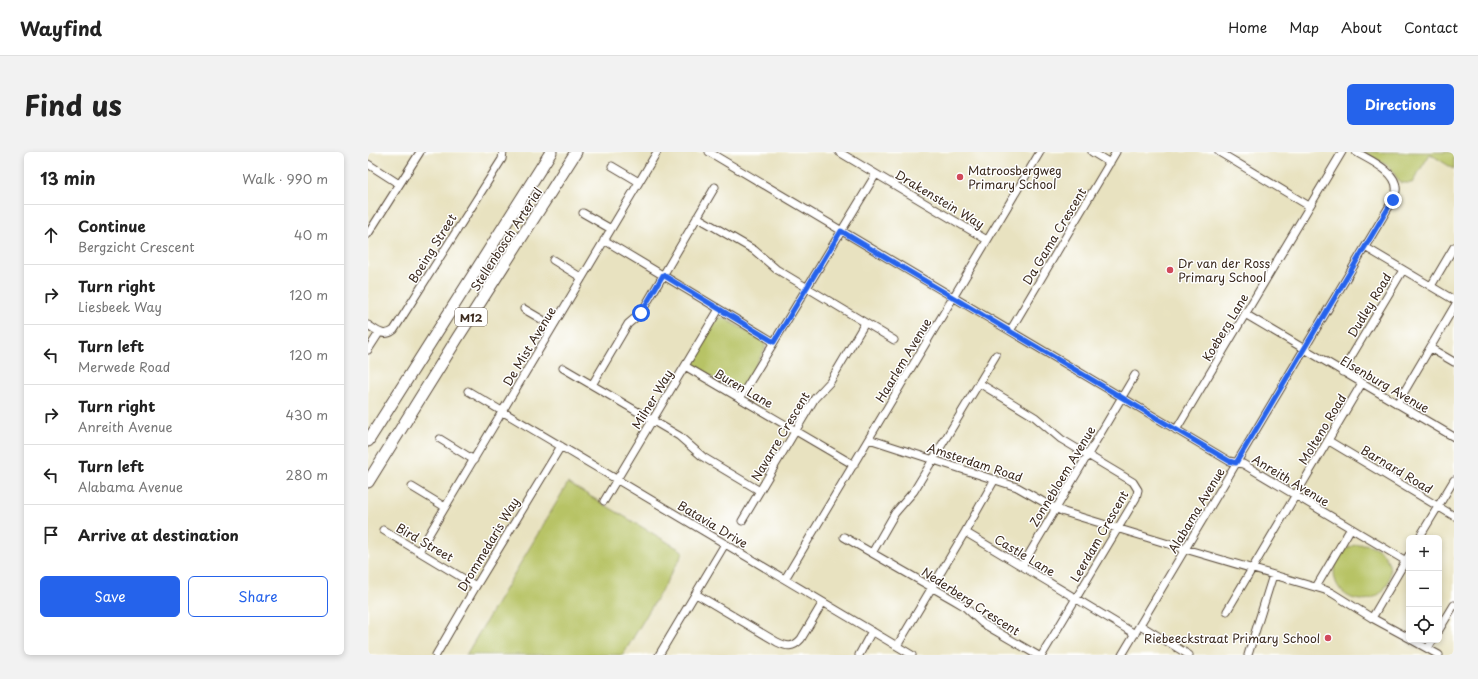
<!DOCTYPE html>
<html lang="en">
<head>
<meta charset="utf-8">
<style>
  body { margin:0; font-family:"Playpen Sans",sans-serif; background:#f2f2f2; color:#222 }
  .controls { position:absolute; right:12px; bottom:12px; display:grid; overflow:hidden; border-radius:6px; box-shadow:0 2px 6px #0003 }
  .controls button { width:36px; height:36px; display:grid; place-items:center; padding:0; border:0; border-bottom:1px solid #e0e0e0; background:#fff; color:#222; font:20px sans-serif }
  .stop { position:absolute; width:12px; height:12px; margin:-9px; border:3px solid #2563eb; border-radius:50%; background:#fff }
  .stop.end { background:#2563eb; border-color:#fff; box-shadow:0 1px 4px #0008 }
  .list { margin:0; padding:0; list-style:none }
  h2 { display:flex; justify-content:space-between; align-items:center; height:52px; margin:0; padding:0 16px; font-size:17px }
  h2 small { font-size:13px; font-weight:400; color:#767676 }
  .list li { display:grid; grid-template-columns:26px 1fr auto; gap:12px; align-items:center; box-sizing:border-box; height:60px; padding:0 16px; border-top:1px solid #e0e0e0 }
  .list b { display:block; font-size:15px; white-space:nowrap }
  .list p { margin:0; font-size:13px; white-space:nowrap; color:#767676 }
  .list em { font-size:13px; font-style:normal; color:#767676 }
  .actions { display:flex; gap:8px; padding:12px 16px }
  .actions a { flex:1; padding:9px 0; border:1px solid #2563eb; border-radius:6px; text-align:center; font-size:14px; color:#2563eb }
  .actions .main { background:#2563eb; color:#fff }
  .icon { flex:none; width:22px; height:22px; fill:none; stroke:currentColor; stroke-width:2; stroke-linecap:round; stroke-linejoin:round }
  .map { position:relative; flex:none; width:1086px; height:503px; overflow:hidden; border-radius:6px }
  header { display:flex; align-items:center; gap:24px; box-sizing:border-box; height:56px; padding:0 20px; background:#fff; border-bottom:1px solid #e0e0e0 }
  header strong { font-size:19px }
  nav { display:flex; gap:22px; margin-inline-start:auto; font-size:14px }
  .intro { display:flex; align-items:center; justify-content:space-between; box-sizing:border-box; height:96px; padding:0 24px }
  h1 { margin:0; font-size:28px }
  .button { padding:10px 18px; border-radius:6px; background:#2563eb; color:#fff; font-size:14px; font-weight:700 }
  main { display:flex; gap:24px; padding:0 24px }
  aside { flex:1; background:#fff; border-radius:6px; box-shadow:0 2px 6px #0003 }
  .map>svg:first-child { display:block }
</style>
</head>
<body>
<header>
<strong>Wayfind</strong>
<nav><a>Home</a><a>Map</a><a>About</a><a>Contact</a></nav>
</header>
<div class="intro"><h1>Find us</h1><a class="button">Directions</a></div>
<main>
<aside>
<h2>13 min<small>Walk · 990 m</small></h2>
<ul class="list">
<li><svg class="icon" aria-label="ahead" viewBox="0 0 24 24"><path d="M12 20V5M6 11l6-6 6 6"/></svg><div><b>Continue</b><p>Bergzicht Crescent</p></div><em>40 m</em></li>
<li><svg class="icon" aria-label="right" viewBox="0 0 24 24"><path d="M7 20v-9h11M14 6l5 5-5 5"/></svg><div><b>Turn right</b><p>Liesbeek Way</p></div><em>120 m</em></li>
<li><svg class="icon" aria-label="left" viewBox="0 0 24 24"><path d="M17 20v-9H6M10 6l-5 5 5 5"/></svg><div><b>Turn left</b><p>Merwede Road</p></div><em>120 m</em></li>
<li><svg class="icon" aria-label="right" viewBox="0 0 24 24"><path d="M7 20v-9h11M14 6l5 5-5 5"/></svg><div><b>Turn right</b><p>Anreith Avenue</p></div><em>430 m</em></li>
<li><svg class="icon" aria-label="left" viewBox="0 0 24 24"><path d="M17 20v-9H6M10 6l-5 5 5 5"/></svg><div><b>Turn left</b><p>Alabama Avenue</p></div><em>280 m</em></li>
<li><svg class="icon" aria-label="arrive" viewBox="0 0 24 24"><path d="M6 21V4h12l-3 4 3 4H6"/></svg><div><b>Arrive at destination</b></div></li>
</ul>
<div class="actions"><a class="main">Save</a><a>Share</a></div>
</aside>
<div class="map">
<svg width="1086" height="503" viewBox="0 0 1086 503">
  <rect width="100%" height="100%" fill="#fff"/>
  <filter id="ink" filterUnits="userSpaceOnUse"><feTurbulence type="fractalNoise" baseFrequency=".025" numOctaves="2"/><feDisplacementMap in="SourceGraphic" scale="8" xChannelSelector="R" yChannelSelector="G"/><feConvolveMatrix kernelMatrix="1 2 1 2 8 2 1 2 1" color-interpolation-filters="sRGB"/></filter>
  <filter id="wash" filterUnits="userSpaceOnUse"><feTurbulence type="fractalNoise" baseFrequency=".012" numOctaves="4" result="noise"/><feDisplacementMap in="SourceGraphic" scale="16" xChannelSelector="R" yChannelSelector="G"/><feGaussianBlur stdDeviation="0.9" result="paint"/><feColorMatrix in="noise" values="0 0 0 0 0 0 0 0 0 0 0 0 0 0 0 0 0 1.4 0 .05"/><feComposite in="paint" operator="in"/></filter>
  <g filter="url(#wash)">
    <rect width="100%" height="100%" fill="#e8e2c0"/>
    <path fill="#b7c365" stroke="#797642" d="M 996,0 L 1086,0 L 1086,17 L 1062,2 L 1044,31 L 1032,31 L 1022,15 Z
      M 351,166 L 356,166 L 395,189 L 397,193 L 397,197 L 375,235 L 370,238 L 365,238 L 327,215 L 325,210 L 326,204 L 348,168 Z
      M 200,331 L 316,400 L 255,503 L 98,503 Z
      M966 420a28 28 0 1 1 56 0a28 28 0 1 1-56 0Z"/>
  </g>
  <g filter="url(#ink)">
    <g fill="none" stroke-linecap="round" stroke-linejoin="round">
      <defs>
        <path id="minor" d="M 341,0 L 861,309 L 875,312 L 1038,409
          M 471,0 L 619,88
          M 724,0 L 742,11
          M 851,0 L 941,54
          M 0,12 L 31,32
          M 244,14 L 271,30
          M 215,61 L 243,77
          M 329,65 L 386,98 L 408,117 L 526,188
          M 0,82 L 52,0
          M 236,88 L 406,190
          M 997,95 L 1086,148
          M 185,108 L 214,126
          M 1063,134 L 1086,95
          M 156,157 L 185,174
          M 877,162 L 1086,285
          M 0,173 C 9,179 16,186 26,178 L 134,7 L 135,0
          M 642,179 L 748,0
          M 1062,196 L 1086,210
          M 0,198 L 11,181
          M 317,214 L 486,313
          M 195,216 L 311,284 L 335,305 L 392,339
          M 974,220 L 1035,118
          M 611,231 L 667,265 L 693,287 L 765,330 L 770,338 L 768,346 L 674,503
          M 224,233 L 260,172 L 273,161 L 347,35
          M 100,239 L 544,503
          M 372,246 L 508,22
          M 1029,252 L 1086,155
          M 808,278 L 974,0
          M 72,287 L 106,308
          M 501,287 L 649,335 L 679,352 L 696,360 L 817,397 L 957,438 L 964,441 L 1004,466 L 1041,486
          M 961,289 L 1086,364
          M 44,335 L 77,355
          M 236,349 L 351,157
          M 374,369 L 447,246 L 462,230 L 497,171
          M 15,378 L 108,434
          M 597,380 L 767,482
          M 476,385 L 586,448 L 596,454 L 614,471 L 669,503
          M 1051,386 L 1086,328
          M 51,399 L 289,0
          M 504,401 L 527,361 L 546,339 L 628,203
          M 654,414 L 767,223
          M 417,427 L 672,0
          M 948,435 L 983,376
          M 328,442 L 409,490 C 419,495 425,496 433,487 L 455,450
          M 859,459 L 994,231
          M 1004,466 L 1041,403
          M 772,473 L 821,503
          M 1071,478 L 1086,453
          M 1044,488 L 1071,503
          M 529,494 L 597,380 L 627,327
          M 1060,496 L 1065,488
          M 68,503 L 108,434 L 193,294
          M 291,503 L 357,392
          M 491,503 L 504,479
          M 754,503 L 1025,48 C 1026,45 1028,42 1028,39 C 1031,20 1001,8 988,0
          M 880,503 L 905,423"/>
        <path id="primary" d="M 0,289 L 183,0
          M 0,330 L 90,185 L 208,0"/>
      </defs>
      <use href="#minor" stroke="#554636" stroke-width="9"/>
      <use href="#primary" stroke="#554636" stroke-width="13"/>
      <use href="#minor" stroke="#fff" stroke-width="7"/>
      <use href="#primary" stroke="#fff" stroke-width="11"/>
    </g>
  </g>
  <g fill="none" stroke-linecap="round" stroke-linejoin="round" filter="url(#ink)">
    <path stroke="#2563eb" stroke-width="5" d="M 273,161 L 295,123 L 406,190 L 473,79 L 861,309 L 868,311 L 1025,48"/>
  </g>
  <g fill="#d1495b" stroke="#fff" stroke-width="1.5">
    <circle cx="592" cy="25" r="4"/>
    <circle cx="802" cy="118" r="4"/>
    <circle cx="960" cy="486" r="4"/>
  </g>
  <g text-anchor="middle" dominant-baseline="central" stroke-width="3" stroke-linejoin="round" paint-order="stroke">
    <rect fill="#fff" stroke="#766a62" stroke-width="1" x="87" y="156" width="32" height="18" rx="3"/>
    <g font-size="11" font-weight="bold" fill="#3b2a1e">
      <text x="103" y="165">M12</text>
    </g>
    <g font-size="12" fill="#3b2a1e" stroke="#fff" text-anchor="start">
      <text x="600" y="18">Matroosbergweg<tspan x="600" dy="14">Primary School</tspan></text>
      <text x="810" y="111">Dr van der Ross<tspan x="810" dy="14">Primary School</tspan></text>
      <text x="952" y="486" text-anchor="end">Riebeeckstraat Primary School</text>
    </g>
    <g font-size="12" fill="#3b2a1e" stroke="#fff">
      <text transform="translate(572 47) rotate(31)">Drakenstein Way</text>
      <text transform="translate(686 84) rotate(-59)">Da Gama Crescent</text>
      <text transform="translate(138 87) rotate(-57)">Stellenbosch Arterial</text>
      <text transform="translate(64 96) rotate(-58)">Boeing Street</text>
      <text transform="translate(1001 153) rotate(-59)">Dudley Road</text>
      <text transform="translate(857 175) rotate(-59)">Koeberg Lane</text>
      <text transform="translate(161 194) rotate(-59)">De Mist Avenue</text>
      <text transform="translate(535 208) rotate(-59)">Haarlem Avenue</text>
      <text transform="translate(1017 232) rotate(30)">Elsenburg Avenue</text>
      <text transform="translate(376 236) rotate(30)">Buren Lane</text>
      <text transform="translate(284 247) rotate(-59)">Milner Way</text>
      <text transform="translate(954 277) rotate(-59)">Molteno Road</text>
      <text transform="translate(412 284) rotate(-59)">Navarre Crescent</text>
      <text transform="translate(607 310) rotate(18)">Amsterdam Road</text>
      <text transform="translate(1029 317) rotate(31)">Barnard Road</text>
      <text transform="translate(694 324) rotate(-59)">Zonnebloem Avenue</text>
      <text transform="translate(923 328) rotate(31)">Anreith Avenue</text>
      <text transform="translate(828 358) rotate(-59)">Alabama Avenue</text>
      <text transform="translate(345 372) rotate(31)">Batavia Drive</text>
      <text transform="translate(731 384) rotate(-60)">Leerdam Crescent</text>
      <text transform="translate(57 390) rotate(30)">Bird Street</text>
      <text transform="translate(120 392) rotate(-59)">Drommedaris Way</text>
      <text transform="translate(657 403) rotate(31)">Castle Lane</text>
      <text transform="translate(603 449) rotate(33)">Nederberg Crescent</text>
    </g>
  </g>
</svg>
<div class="controls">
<button>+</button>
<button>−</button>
<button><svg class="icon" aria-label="locate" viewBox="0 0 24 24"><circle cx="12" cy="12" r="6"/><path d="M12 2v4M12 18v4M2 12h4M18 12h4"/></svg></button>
</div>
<div class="stop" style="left:273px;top:161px"></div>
<div class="stop end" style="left:1025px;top:48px"></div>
</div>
</main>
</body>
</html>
